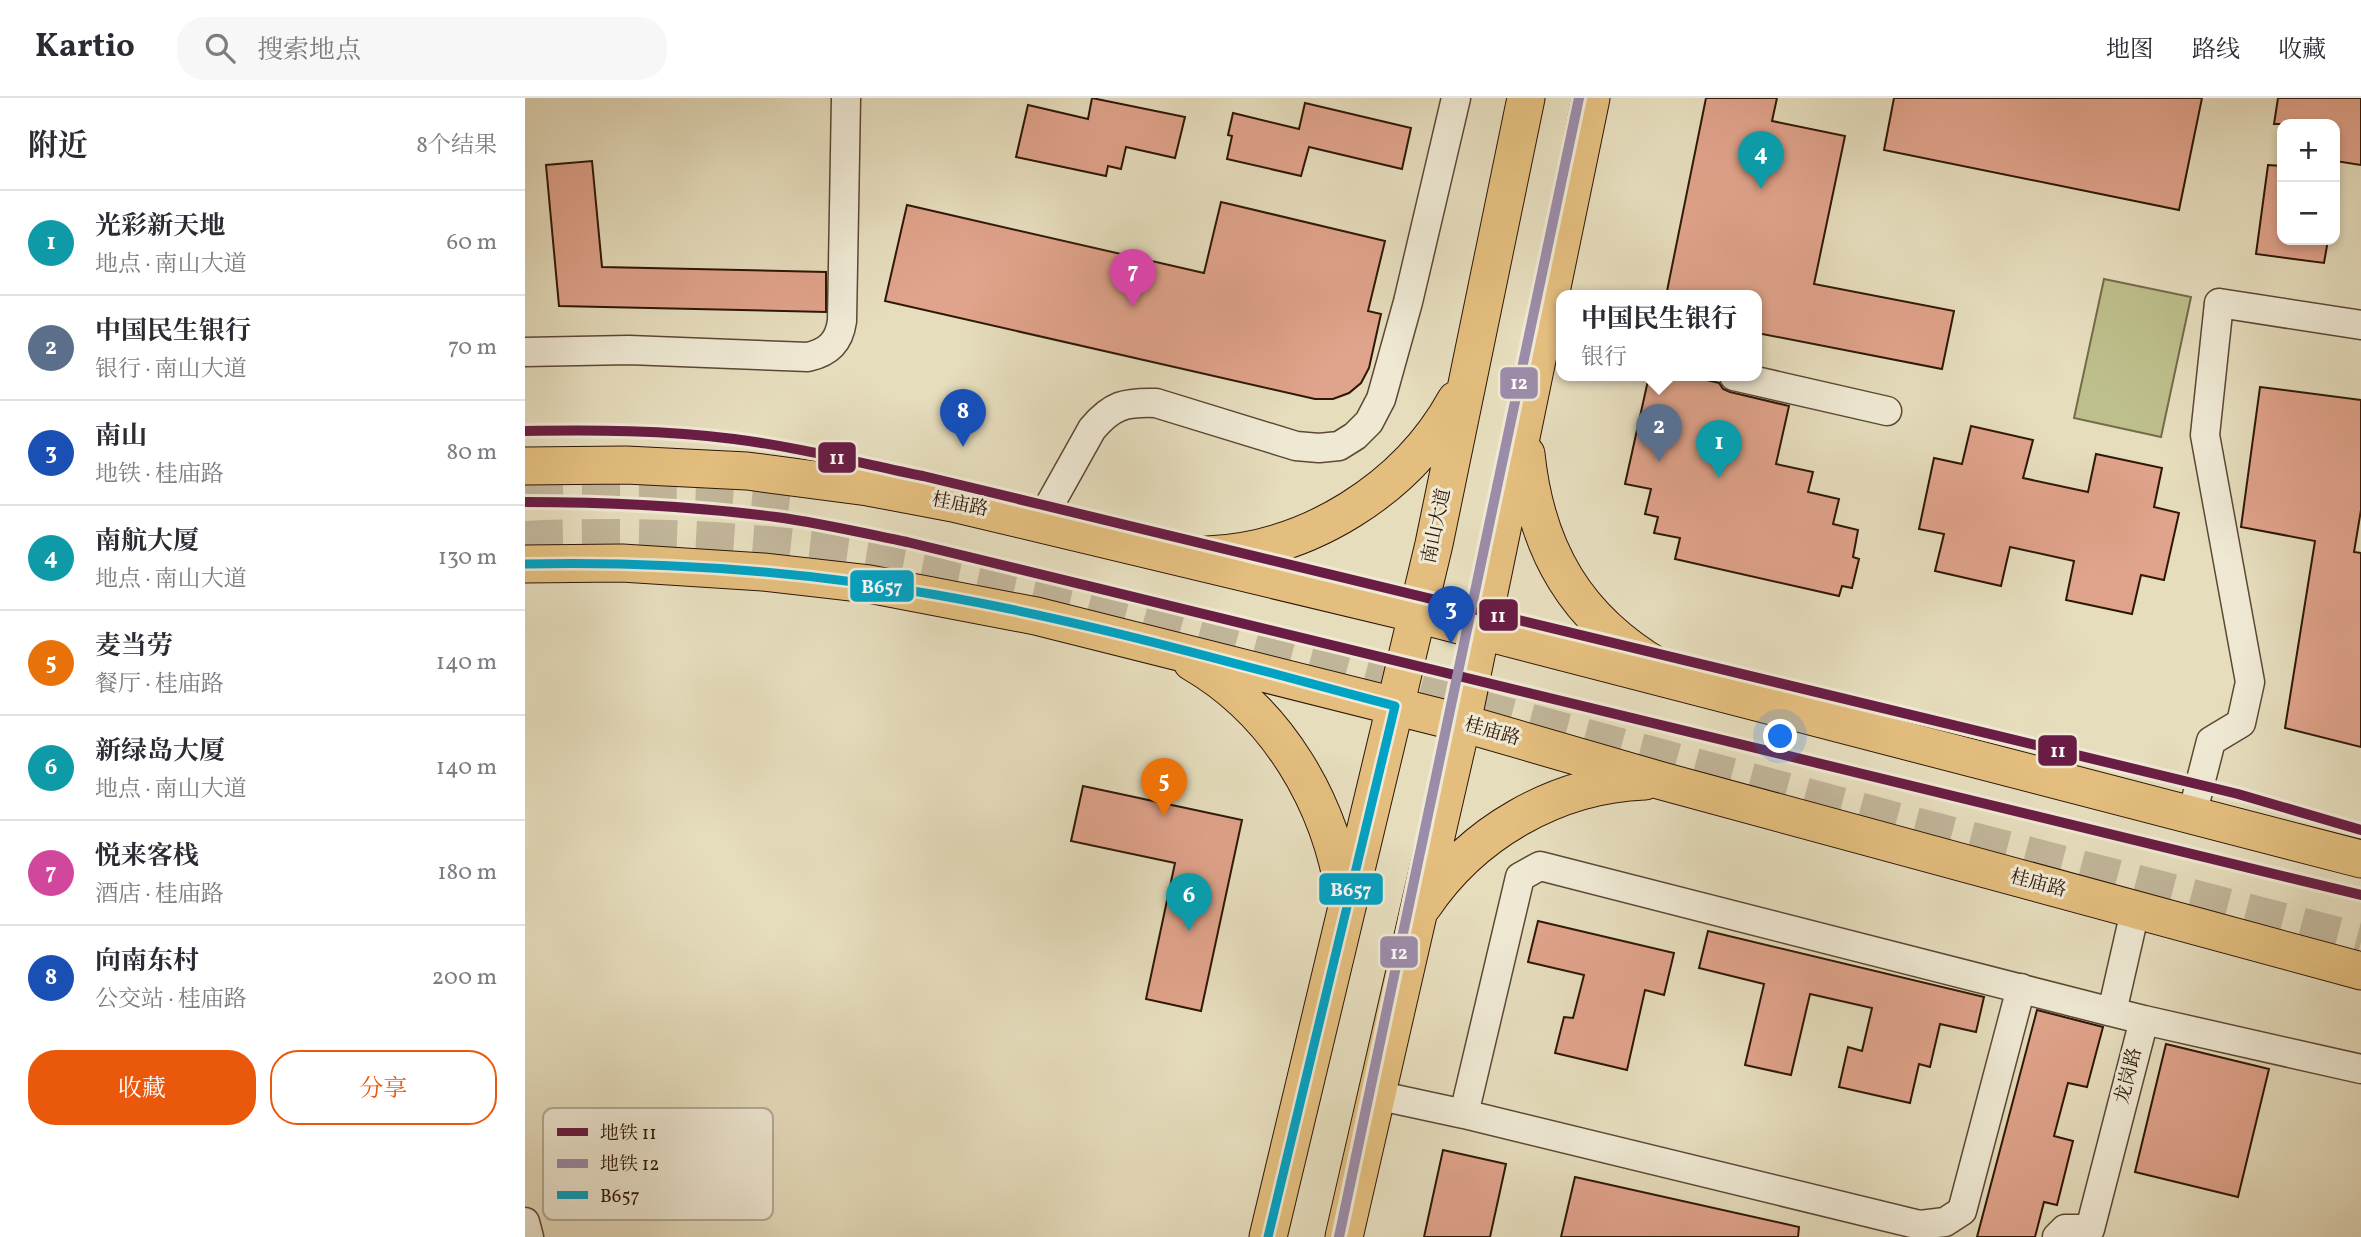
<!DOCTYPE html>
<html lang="zh">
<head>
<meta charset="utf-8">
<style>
  body { margin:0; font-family:Vollkorn,"Noto Serif SC",serif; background:#f7f7f7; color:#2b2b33 }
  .controls { position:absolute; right:21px; top:21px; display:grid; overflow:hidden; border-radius:14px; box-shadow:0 4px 10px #0003 }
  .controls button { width:63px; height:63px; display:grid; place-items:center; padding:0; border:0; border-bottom:2px solid #e1e1e2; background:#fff; color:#2b2b33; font:35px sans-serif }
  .you { position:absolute; left:1256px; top:639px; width:24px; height:24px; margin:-18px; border:5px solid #fff; border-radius:50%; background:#1a73e8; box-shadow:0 0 0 10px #1a73e833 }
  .badge { display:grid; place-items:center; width:46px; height:46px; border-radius:50%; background:#ea580c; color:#fff; font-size:23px; font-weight:700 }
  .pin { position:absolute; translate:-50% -58px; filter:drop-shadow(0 2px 4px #0008) }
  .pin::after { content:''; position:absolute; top:37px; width:24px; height:21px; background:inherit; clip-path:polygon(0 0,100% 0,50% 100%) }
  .popup { position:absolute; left:1031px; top:192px; width:206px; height:91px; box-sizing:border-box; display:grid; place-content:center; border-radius:14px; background:#fff; filter:drop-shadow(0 2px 5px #0005); font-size:23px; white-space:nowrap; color:#7c7c81 }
  .popup b { font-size:26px; color:#2b2b33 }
  .popup::after { content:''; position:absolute; left:50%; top:100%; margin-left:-14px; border:14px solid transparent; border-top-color:#fff }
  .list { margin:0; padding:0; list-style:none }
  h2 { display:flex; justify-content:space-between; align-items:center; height:91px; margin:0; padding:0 28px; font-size:30px }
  h2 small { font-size:23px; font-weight:400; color:#7c7c81 }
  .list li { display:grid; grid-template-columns:46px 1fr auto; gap:21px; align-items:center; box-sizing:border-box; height:105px; padding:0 28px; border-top:2px solid #e1e1e2 }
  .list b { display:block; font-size:26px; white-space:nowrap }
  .list p { margin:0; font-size:23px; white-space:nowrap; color:#7c7c81 }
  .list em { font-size:23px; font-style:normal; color:#7c7c81 }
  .actions { display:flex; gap:14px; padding:21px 28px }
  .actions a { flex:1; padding:16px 0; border:2px solid #ea580c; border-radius:28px; text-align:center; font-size:24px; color:#ea580c }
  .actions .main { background:#ea580c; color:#fff }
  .icon { flex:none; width:38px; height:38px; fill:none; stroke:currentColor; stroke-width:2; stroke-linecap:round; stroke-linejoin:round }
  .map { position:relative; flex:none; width:1836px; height:1139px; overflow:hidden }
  header { display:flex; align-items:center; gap:42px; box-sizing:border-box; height:98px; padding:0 35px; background:#fff; border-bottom:2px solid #e1e1e2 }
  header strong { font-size:33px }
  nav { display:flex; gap:38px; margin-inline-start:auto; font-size:24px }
  .search { width:490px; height:63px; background:#f7f7f7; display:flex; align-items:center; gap:18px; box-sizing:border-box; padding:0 24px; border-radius:28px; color:#7c7c81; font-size:26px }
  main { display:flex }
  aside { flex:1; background:#fff }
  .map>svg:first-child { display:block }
</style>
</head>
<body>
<header>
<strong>Kartio</strong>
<div class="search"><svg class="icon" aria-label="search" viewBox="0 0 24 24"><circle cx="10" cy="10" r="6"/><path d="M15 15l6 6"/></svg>搜索地点</div>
<nav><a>地图</a><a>路线</a><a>收藏</a></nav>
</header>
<main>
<aside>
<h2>附近<small>8个结果</small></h2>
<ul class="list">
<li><span class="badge" style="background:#0f9aa8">1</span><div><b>光彩新天地</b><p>地点 · 南山大道</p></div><em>60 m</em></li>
<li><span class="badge" style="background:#5c6f8a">2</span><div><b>中国民生银行</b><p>银行 · 南山大道</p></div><em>70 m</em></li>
<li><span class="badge" style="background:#1a4fb4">3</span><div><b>南山</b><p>地铁 · 桂庙路</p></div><em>80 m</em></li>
<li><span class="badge" style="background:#0f9aa8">4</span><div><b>南航大厦</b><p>地点 · 南山大道</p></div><em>130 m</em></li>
<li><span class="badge" style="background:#e8710a">5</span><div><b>麦当劳</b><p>餐厅 · 桂庙路</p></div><em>140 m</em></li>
<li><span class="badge" style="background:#0f9aa8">6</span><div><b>新绿岛大厦</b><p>地点 · 南山大道</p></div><em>140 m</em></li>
<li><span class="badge" style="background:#d1479c">7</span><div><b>悦来客栈</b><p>酒店 · 桂庙路</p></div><em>180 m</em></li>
<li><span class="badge" style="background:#1a4fb4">8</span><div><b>向南东村</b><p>公交站 · 桂庙路</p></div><em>200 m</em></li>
</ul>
<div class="actions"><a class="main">收藏</a><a>分享</a></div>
</aside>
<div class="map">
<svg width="1836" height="1139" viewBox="0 0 1836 1139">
  <rect width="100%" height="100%" fill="#e6ddbd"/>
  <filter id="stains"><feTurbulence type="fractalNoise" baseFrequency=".00286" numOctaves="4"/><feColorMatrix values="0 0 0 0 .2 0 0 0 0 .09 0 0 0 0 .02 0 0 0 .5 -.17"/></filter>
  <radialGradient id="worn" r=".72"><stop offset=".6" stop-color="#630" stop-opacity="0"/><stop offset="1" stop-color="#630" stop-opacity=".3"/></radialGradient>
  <path fill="#bdbf8c" stroke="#766b4a" stroke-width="2" d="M 1579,181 L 1666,199 L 1636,339 L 1549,320 Z"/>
  <path fill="#e0a38b" stroke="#2e1707" stroke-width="2" d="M 567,0 L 660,19 L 650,60 L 601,49 L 596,71 L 583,68 L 581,78 L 491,59 L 503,7 L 563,21 Z
    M 1181,0 L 1252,0 L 1247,23 L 1320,38 L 1289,186 L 1429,213 L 1417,271 L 1232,235 L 1232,198 L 1141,198 Z
    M 1369,0 L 1677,0 L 1654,112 L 1359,52 Z
    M 1753,0 L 1836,0 L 1836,67 L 1810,63 L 1810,26 L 1749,26 Z
    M 780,5 L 886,30 L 877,71 L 784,49 L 776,78 L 702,61 L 707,38 L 703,37 L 708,15 L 774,31 Z
    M 67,63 L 77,169 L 301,174 L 301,214 L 34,208 L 21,67 Z
    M 1743,67 L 1757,68 L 1757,142 L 1803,142 L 1799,165 L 1731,156 Z
    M 696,104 L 860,143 L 843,213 L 856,216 L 844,270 L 836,285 L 824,295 L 808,301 L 790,301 L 360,203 L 382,107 L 679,175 Z
    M 1124,278 L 1166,278 L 1194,285 L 1198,291 L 1205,294 L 1264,308 L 1251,366 L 1288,374 L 1283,394 L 1314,401 L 1308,426 L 1333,432 L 1328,459 L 1334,461 L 1327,490 L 1317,488 L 1314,498 L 1150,461 L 1155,440 L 1129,435 L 1133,419 L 1120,416 L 1126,391 L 1100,386 Z
    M 1735,289 L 1836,302 L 1836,412 L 1829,454 L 1836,455 L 1836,649 L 1760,630 L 1790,443 L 1716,429 Z
    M 1446,328 L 1508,342 L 1498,380 L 1563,394 L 1571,356 L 1637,370 L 1629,409 L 1654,415 L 1639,482 L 1616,477 L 1607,516 L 1541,502 L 1549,463 L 1485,449 L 1476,488 L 1410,473 L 1419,436 L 1394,431 L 1409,360 L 1437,366 Z
    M 558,688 L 717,722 L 676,913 L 621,901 L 650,765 L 546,743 Z
    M 1013,823 L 1149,855 L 1139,897 L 1120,892 L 1102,972 L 1030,955 L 1039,919 L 1048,920 L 1059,877 L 1003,864 Z
    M 1183,833 L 1459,899 L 1451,934 L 1415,926 L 1405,969 L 1394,966 L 1385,1005 L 1314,989 L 1323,949 L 1337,953 L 1347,910 L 1285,896 L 1266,977 L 1220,967 L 1239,886 L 1174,870 Z
    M 1512,912 L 1578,929 L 1562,989 L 1543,985 L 1529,1038 L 1548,1043 L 1532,1107 L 1519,1104 L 1510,1139 L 1452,1139 Z
    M 1641,946 L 1744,971 L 1713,1099 L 1610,1074 Z
    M 918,1052 L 981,1066 L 965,1139 L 899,1139 Z
    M 1050,1079 L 1274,1129 L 1273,1139 L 1036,1139 Z"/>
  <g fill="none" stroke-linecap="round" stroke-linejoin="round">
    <path stroke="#c1b599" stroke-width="38" stroke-dasharray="38 19" stroke-linecap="butt" d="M 0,388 C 91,385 183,384 274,396
      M 0,442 C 120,436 242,443 361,462 C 424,473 486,488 549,502 L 1374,724 L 1836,844"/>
    <defs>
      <path id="minor" d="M 0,254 L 104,252 L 283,259 C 304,254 314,244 317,223 L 321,0
        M 1209,278 L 1362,313
        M 515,424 L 567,331 C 587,307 600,304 631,305 L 771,348 L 794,350 L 814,348 L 830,338 L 844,324 L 856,301 L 883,204 L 931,0
        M 1667,717 L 1686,643 L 1716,625 L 1725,584 L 1680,337 L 1694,205 L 1836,227
        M 1619,922 L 1836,971
        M 851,997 L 939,1016 L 1395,1127 L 1420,1124 L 1437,1113 L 1496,890
        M 939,1016 L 995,779 L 1015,768 L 1587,914
        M 0,1124 L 4,1139
        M 1532,1139 L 1540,1131 L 1565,1131 L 1619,922 L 1587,914 L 1610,813"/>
      <path id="major" d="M 1001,356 C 1011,452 1051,521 1135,570
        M 0,368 L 101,367 L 222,373 L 343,389 L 428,405 L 892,516 L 1836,761
        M 682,457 C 783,453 882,391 931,302
        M 0,466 L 97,465 L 238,474 L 344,486 L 511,518 L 937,625 L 1137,683 L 1836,873
        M 667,564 C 753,614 806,705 820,801
        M 898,808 C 947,735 1031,686 1120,683
        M 743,1139 L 909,446 L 1001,0
        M 819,1139 L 937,625 L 1066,0"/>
    </defs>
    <use href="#minor" stroke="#5c4834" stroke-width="31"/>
    <use href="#major" stroke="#2e1707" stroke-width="39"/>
    <use href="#minor" stroke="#efe9d4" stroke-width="28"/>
    <use href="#major" stroke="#e3be7e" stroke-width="37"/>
    <defs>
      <path id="bus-1" d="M 0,466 C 138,463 276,473 412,497 C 566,524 718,568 870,608 L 743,1139"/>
    </defs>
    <use href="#bus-1" stroke="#efe9d4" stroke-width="14"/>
    <use href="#bus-1" stroke="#02a2c4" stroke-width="9"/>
    <defs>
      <path id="metro-1" d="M 0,333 C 70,332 139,332 209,341 C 273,349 335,365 398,378 L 1713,696 L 1836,732
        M 0,404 C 84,404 167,408 251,419 C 295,425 338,435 382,444 L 1836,797"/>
      <path id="metro-2" d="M 814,1139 L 1054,0"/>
    </defs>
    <use href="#metro-1" stroke="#efe9d4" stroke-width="16"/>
    <use href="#metro-2" stroke="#efe9d4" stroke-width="16"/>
    <use href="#metro-1" stroke="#6a1d44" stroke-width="10"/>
    <use href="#metro-2" stroke="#9b8ca9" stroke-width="10"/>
  </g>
  <g text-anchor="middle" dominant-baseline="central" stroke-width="6" stroke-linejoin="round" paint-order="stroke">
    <g font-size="19" fill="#2e1707" stroke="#efe9d4">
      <text transform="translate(435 407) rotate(11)">桂庙路</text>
      <text transform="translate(912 428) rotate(-78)">南山大道</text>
      <text transform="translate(967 634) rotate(16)">桂庙路</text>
      <text transform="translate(1513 786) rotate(15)">桂庙路</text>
      <text transform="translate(1604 978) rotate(-76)">龙岗路</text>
    </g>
  </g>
  <rect x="18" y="1010" width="230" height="112" rx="10" fill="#efe9d4" stroke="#b5aa96" stroke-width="2"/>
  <rect x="32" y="1030" width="31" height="8" fill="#6a1d44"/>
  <rect x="32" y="1061" width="31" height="9" fill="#9b8ca9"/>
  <rect x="32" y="1093" width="31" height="8" fill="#02a2c4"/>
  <g font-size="19" fill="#2e1707">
    <text x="75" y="1041">地铁 11</text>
    <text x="75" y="1072">地铁 12</text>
    <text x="75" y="1104">B657</text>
  </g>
  <g stroke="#efe9d4" stroke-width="2.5">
    <rect x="974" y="268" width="40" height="34" rx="7" fill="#9b8ca9"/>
    <rect x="292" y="343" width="40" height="33" rx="7" fill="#6a1d44"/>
    <rect x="324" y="471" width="66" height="34" rx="7" fill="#02a2c4"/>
    <rect x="953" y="500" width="41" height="34" rx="7" fill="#6a1d44"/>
    <rect x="1512" y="636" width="41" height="33" rx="7" fill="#6a1d44"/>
    <rect x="793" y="774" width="66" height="34" rx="7" fill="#02a2c4"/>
    <rect x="854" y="837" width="40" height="34" rx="7" fill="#9b8ca9"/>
  </g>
  <g font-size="19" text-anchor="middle" font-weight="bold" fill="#fff">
    <text x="994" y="291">12</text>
    <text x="312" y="366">11</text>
    <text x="357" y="495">B657</text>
    <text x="973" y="524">11</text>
    <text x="1533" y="659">11</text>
    <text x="826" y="798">B657</text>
    <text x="874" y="861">12</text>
  </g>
  <rect width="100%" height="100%" filter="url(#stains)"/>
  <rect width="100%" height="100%" fill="url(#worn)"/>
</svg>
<div class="controls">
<button>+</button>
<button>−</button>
</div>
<div class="you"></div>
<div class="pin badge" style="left:1194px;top:380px;background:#0f9aa8">1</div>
<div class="pin badge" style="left:1134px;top:364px;background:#5c6f8a">2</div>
<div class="popup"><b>中国民生银行</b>银行</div>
<div class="pin badge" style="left:926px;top:546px;background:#1a4fb4">3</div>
<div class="pin badge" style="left:1236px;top:91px;background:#0f9aa8">4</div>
<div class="pin badge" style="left:639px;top:718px;background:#e8710a">5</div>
<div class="pin badge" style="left:664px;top:833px;background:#0f9aa8">6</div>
<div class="pin badge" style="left:608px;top:209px;background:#d1479c">7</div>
<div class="pin badge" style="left:438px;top:349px;background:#1a4fb4">8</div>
</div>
</main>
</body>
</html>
